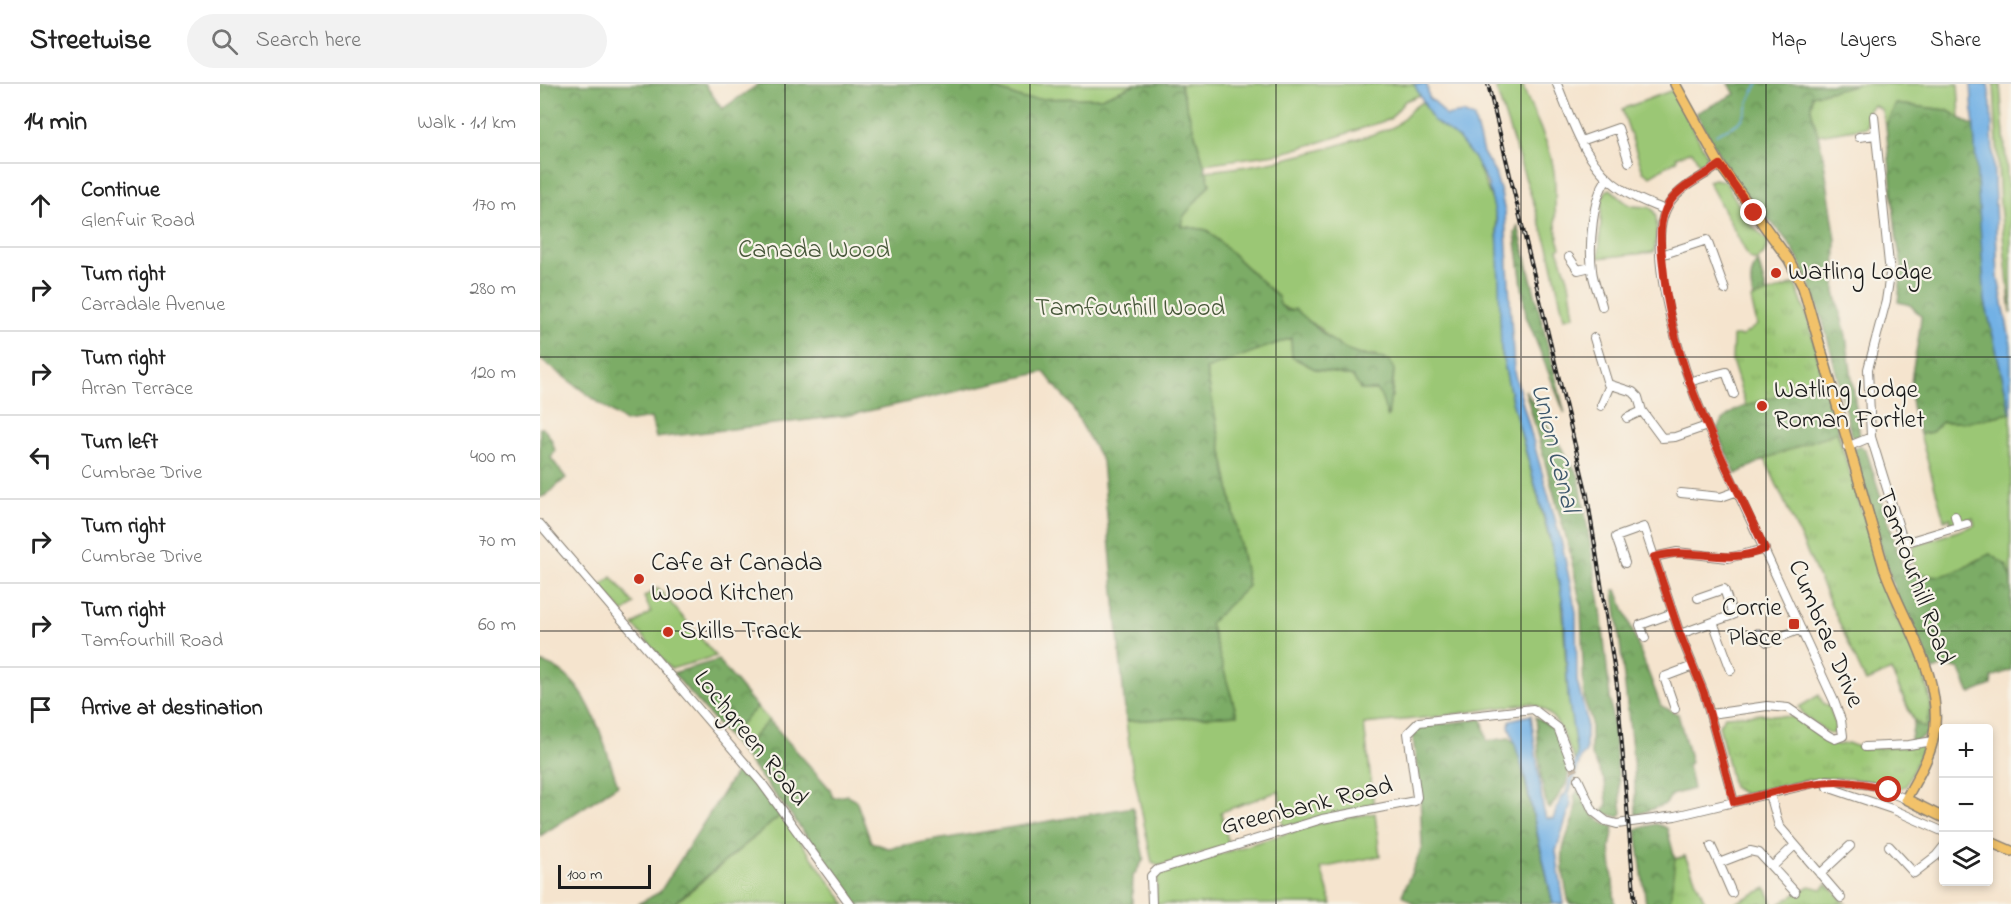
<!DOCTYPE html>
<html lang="en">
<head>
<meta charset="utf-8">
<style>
  body { margin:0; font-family:"Indie Flower",sans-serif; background:#f2f2f2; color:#222 }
  .controls { position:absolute; right:18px; bottom:18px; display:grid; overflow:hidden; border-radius:6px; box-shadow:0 3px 9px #0003 }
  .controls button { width:54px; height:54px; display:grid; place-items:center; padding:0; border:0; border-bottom:2px solid #e0e0e0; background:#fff; color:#222; font:30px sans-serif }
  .scale { position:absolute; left:18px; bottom:15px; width:93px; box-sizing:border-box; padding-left:6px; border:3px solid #1c1c1c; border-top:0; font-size:16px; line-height:21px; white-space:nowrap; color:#1c1c1c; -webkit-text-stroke:4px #f7f3e8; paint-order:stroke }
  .stop { position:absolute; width:18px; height:18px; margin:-14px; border:4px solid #c8321e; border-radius:50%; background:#fff }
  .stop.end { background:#c8321e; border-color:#fff; box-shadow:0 2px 6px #0008 }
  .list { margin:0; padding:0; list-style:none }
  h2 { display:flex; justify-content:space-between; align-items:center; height:78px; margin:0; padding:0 24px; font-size:26px }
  h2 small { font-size:20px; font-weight:400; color:#767676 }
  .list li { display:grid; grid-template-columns:39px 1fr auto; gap:18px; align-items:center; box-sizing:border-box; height:84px; padding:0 24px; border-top:2px solid #e0e0e0 }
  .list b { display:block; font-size:22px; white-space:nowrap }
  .list p { margin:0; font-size:20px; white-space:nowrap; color:#767676 }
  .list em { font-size:20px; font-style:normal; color:#767676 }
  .icon { flex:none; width:33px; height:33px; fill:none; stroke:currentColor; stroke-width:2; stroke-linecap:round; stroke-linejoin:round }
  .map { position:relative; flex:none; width:1471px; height:820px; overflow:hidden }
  header { display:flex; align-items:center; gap:36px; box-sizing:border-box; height:84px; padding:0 30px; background:#fff; border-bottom:2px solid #e0e0e0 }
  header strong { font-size:28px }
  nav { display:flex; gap:33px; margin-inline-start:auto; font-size:21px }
  .search { width:420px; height:54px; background:#f2f2f2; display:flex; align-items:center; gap:15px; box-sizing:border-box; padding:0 21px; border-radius:33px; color:#767676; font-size:22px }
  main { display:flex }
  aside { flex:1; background:#fff }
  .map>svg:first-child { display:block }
</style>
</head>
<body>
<header>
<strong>Streetwise</strong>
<div class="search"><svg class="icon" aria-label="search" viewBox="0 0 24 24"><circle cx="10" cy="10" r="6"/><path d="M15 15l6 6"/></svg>Search here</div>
<nav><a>Map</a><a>Layers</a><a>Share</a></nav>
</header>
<main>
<aside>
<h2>14 min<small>Walk · 1.1 km</small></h2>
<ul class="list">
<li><svg class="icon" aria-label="ahead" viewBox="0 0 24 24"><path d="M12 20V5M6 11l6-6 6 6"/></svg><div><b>Continue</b><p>Glenfuir Road</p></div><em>170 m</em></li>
<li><svg class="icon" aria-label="right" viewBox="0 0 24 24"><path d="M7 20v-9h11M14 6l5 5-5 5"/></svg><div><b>Turn right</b><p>Carradale Avenue</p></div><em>280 m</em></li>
<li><svg class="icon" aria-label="right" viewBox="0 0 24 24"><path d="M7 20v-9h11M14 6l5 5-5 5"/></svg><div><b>Turn right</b><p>Arran Terrace</p></div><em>120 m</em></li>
<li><svg class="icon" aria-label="left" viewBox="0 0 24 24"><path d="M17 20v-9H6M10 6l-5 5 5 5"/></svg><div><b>Turn left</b><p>Cumbrae Drive</p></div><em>400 m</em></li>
<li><svg class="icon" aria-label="right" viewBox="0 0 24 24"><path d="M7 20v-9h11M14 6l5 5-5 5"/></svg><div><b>Turn right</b><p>Cumbrae Drive</p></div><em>70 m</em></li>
<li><svg class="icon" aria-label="right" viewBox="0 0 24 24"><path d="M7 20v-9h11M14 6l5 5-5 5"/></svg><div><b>Turn right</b><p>Tamfourhill Road</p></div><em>60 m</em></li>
<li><svg class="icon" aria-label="arrive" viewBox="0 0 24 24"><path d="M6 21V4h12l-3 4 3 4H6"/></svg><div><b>Arrive at destination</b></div></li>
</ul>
</aside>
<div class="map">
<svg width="1471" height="820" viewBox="0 0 1471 820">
  <defs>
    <pattern id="forest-crowns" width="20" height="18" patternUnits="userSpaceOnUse" patternTransform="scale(1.5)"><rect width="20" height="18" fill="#7cac66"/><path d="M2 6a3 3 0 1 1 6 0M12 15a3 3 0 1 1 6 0" fill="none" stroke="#658b53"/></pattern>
    <pattern id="park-tufts" width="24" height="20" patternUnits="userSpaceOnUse" patternTransform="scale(1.5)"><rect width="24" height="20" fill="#9bc774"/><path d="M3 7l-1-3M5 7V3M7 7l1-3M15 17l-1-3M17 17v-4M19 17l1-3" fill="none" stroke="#85aa64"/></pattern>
  </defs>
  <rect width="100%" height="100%" fill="#f7f3e8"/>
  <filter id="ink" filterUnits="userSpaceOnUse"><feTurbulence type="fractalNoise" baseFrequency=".0167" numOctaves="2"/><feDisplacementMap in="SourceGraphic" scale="12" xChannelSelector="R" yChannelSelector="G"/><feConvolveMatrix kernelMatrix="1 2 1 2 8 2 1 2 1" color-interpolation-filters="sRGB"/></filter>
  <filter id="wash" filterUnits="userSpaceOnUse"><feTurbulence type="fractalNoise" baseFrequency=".008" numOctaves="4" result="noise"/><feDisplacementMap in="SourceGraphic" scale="24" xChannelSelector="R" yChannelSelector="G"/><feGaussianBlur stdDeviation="1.35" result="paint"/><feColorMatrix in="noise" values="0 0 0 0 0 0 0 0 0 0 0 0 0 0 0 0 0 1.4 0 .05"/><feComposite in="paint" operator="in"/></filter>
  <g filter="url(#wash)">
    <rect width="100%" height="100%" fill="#f5e4ce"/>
    <path fill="#9bc774" stroke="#5c7248" stroke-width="1.5" d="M 444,0 L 596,0 L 561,14 L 483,15 Z
      M 640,0 L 874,0 L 880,11 L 865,17 L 850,35 L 784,57 L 742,69 L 664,80 Z
      M 962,0 L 982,0 C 992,30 1010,57 1014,88 C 1017,112 1012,141 1021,163 L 1018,165 L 1029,198 L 1034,232 L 1024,234 L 1009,166 L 956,5 Z
      M 1318,0 L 1418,0 L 1420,34 L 1407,26 L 1356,20 L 1346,42 L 1341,25 L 1333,21 L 1327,28 L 1327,43 L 1278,51 L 1271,25 L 1272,11 Z
      M 1454,0 L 1460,0 L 1471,139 L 1471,230 L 1460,121 Z
      M 1133,6 L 1171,79 L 1163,87 L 1152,67 L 1136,73 L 1137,76 L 1110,92 L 1103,88 L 1082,25 Z
      M 883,18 L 893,36 L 918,54 L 936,77 L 955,124 L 960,187 L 961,265 L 972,317 L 1021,499 L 1028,612 L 1037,671 L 1035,678 C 1024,652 1019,629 991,619 L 894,633 L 824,640 L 834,722 L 743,743 L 739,707 L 681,728 L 689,761 L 619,782 L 612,779 L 591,675 L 586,637 L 697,631 L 669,538 L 708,502 L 666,284 L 751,254 L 752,273 L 775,285 L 813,293 L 821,306 L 836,306 L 841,312 L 852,313 L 854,287 L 835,271 L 816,271 L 790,256 L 780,244 L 740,221 L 738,213 L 667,146 L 641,142 L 643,133 L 670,100 L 666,87 C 729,82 792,65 851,44 C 863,39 869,23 883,18 Z
      M 1174,95 L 1185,97 L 1209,139 L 1228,157 L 1224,170 L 1215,177 L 1209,174 L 1168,97 Z
      M 1070,105 C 1078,110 1082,119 1093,122 C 1097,123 1103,122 1108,123 C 1122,126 1115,158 1114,168 L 1059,174 L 1062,115 L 1066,107 Z
      M 1471,329 L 1471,511 L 1471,496 L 1450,470 L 1406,492 L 1379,491 L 1371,471 L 1374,462 L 1435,441 L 1433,434 L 1410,440 L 1411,434 L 1404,436 L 1380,350 L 1392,348 L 1402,338 L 1428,338 Z
      M 72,493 L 94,520 L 83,529 L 61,502 Z
      M 118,504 L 176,572 L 131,585 L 93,541 L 111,528 L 104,513 Z
      M 1279,611 L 1284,621 L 1289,622 L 1296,641 L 1294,649 L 1290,650 L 1265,632 L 1259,623 Z
      M 217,623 L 229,636 L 200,667 L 188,653 Z
      M 835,729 L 840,772 L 781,784 L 792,820 L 616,820 L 617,791 L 622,788 L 783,738 Z
      M 241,731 L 306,820 L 133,820 L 142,814 Z"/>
    <path fill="url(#forest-crowns)" stroke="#4c6441" stroke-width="1.5" d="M 0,0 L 165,0 L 182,25 L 219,0 L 444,0 L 483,15 L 561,14 L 596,0 L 640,0 L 670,100 L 643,133 L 641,142 L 667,146 L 738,213 L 740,221 L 747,227 L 755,225 C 774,240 791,260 814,269 C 825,274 835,271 850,277 L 854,286 L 848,334 L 841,312 L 836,306 L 821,306 L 813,293 L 775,285 L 752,273 L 751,254 L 666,285 L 708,502 L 670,539 L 697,631 L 586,637 L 562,377 L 530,320 L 504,288 L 310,331 L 116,354 L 111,334 L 85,338 L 0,275 Z
      M 1189,0 L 1318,0 L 1272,11 L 1271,25 L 1283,71 L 1296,156 L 1295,208 L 1306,252 L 1320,353 L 1312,353 C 1295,289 1286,224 1253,166 C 1242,146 1223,132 1209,115 C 1188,89 1172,58 1156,29 L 1195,10 Z
      M 1356,20 L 1407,26 L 1435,43 L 1445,217 L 1471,329 L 1428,338 L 1402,338 L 1392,348 L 1380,350 C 1360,299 1378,281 1381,232 L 1370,221 L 1358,218 L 1362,183 L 1356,151 L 1346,42 Z
      M 978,142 L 1025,330 L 986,232 L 975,149 Z
      M 1218,177 L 1227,210 L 1255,200 C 1295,306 1310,421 1352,526 C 1368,565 1402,605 1389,649 L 1370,660 L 1374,638 L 1351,586 L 1225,375 L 1196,390 L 1176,347 C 1186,324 1211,320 1233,313 C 1232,296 1232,278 1230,261 C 1226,235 1198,203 1218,177 Z
      M 985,306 L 1039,392 L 1061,526 L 1082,729 L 1079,733 L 1063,729 L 1067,719 L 1065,698 L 1051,670 L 1051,635 L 1044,615 L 1041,522 L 1030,468 Z
      M 0,344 L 3,344 L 11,354 L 15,367 L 11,374 L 26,394 L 5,412 L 0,413 Z
      M 1320,362 L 1326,366 L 1362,480 C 1398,504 1416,487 1450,470 L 1467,482 L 1471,496 L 1471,586 L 1452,593 L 1451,601 L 1430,610 L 1419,584 L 1401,583 L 1393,586 L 1357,513 L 1338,454 L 1314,365 Z
      M 1074,506 L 1077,506 L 1121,622 L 1138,630 L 1151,678 L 1148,682 L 1153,705 L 1131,711 L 1126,720 L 1096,731 L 1094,682 Z
      M 178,576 L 217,623 L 188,653 L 133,589 Z
      M 0,578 C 51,591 62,658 78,701 L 0,752 Z
      M 996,633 L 1013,644 L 1030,683 L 1026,700 L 1010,725 L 1007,723 L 1001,694 Z
      M 942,635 L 947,657 L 969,654 L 977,662 L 1013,820 L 874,820 L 862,811 L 882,763 L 880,706 L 872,648 L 875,643 Z
      M 229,636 L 290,705 L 293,714 L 307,711 L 316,716 L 331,758 L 348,764 L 593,723 L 604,775 L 593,792 L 592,820 L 315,820 L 249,728 L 200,667 Z
      M 199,683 L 241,731 L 133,820 L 98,820 L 120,808 Z
      M 1038,706 C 1047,725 1053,736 1074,743 L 1070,763 L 1075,820 L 1029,820 C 1026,803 1021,785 1023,767 C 1025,748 1040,732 1034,712 Z
      M 1116,740 L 1127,744 L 1135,775 L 1145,772 L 1166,820 L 1106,820 L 1096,745 Z"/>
    <path fill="url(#park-tufts)" stroke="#5c7248" stroke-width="1.5" d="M 1255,200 L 1268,235 L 1283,296 L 1206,322 L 1192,277 L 1193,252 L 1202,252 L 1217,241 L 1211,215 Z
      M 1297,348 L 1353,527 L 1382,584 L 1391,621 L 1385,644 L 1375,638 L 1351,586 L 1326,598 L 1225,375 Z
      M 1224,630 L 1258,634 L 1288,659 L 1299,661 L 1308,659 L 1323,665 L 1384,661 L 1366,702 L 1354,706 C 1306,683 1253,698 1204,710 L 1193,703 L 1179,641 L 1185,632 Z
      M 1145,772 L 1166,820 L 1130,820 L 1135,775 Z
      M 1287,800 L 1306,820 L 1239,820 L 1269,802 L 1282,805 Z
      M 1226,804 L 1233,820 L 1193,820 Z"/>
    <path fill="#72b1e5" stroke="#476680" stroke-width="1.5" d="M 874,0 L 887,0 L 889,15 L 895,18 L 906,32 L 923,29 L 934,34 L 943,69 L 955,89 L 961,109 L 965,129 L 974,288 L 1022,460 L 1036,528 L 1037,597 L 1046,633 L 1046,668 L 1041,673 L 1029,711 L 1031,720 L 1016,767 L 1024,820 L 1013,820 L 984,689 L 969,642 L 970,636 L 991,631 L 1003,724 L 1006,734 L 1013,735 L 1021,714 L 1026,709 L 1037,671 L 1028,612 L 1024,524 L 1009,451 L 972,317 L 961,265 L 957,137 L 948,100 L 936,77 L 918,54 L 893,36 Z
      M 1431,0 L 1448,0 L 1451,21 L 1458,193 L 1471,261 L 1471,330 L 1445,217 Z"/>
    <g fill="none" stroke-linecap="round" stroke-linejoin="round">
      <path stroke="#72b1e5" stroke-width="1.5" d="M 1176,50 C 1184,45 1196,43 1202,35 C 1210,24 1207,12 1219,0"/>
    </g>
  </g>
  <g filter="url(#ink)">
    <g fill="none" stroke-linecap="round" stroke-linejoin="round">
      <path stroke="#cabcaa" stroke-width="8" stroke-dasharray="8 4" stroke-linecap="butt" d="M 1032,680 L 1038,695"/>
      <defs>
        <path id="minor" d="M 1017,0 C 1033,39 1045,82 1083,106 C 1095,115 1111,120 1125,126
          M 1334,32 L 1350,190 L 1346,217 L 1328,285 L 1331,353 L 1369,476
          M 1319,53 L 1336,51
          M 1041,57 L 1078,44 L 1089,78
          M 1121,171 L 1167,156 L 1185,206
          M 1029,173 L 1038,186 L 1051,183
          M 1062,222 C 1059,210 1053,198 1052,186 C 1049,161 1052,114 1067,95
          M 1054,254 L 1068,300 L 1093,308 L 1098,313 L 1102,327 L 1122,354 L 1135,353 L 1167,342
          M 1148,298 L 1186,288 L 1194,310
          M 1061,322 L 1070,301
          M 1087,334 L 1102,327
          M 1307,363 L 1331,353
          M 1141,409 L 1181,413 L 1198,407
          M 1415,432 L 1418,443
          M 0,440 L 221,698 L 310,820
          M 1364,459 L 1427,440
          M 1114,473 L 1137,468 L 1188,474 L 1225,465
          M 1085,479 L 1076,453 L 1104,443 L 1140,550 L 1164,609 L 1194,718
          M 1158,514 L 1184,505 L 1193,531 L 1173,538
          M 1218,549 L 1227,558 L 1261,545
          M 1140,550 L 1173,538 L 1191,586
          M 1105,554 L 1100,541 L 1133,529
          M 1135,625 L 1124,593 L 1153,582
          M 1171,630 L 1227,622 L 1248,624 L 1289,652 L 1295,655 L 1303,652 L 1301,636 L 1294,617 L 1167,342 C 1147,296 1100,165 1129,120 C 1139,103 1164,92 1180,81
          M 1325,663 L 1369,661 L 1393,657
          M 1038,695 L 1053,727 L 1066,737 L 1077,740 L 1135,732 L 1287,696 L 1332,701 L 1366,715
          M 1287,696 L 1287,703 L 1352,725 L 1404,748
          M 1230,710 L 1239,742 L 1301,814
          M 1171,762 L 1179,779 L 1210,767 L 1219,769 L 1255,808
          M 1349,762 L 1374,789 L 1396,772 L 1404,762
          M 1179,779 L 1192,809
          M 1233,782 L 1255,761
          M 1280,790 L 1310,762
          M 612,820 L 611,792 L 617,786 L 782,735 L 875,717 L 877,713 L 868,649 L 879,638 L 993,625 L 1018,644 L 1032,680"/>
        <path id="major" d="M 1135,0 L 1180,81 L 1249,176 L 1263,203 L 1344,484 C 1363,538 1406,596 1393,656 C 1388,677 1376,696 1366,715 L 1404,734
          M 1448,757 L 1471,767"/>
      </defs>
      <use href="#minor" stroke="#888075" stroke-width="10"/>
      <use href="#major" stroke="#888075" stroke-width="12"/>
      <use href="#minor" stroke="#fff" stroke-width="8"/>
      <use href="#major" stroke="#f2c26a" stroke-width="9"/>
      <defs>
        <path id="rail" d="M 948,0 L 1047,411 L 1077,601 L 1095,820"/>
      </defs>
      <use href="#rail" stroke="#1c1c1c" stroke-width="4"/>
      <use href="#rail" stroke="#f7f3e8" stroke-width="1.5" stroke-dasharray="4.5" stroke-linecap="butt"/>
    </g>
  </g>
  <g fill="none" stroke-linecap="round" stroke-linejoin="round" filter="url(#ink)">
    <path stroke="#c8321e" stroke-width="8" d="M 1214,129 L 1180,81 C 1164,92 1140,102 1129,119 C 1117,137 1121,162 1123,182 C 1133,291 1181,368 1225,465 C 1182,483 1155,461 1114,473 L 1140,550 L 1164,609 L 1194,718 C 1252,704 1289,688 1349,706"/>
  </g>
  <path fill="none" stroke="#1c1c1c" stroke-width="1.5" stroke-opacity="0.55" d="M 245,0 L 245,820M 490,0 L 490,820M 736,0 L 736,820M 981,0 L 981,820M 1226,0 L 1226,820M 0,273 L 1471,273M 0,547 L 1471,547"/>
  <g fill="#c8321e" stroke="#f7f3e8" stroke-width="2">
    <circle cx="1236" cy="189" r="6"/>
    <circle cx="1222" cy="322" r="6"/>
    <circle cx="99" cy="495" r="6"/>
    <rect x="1248" y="534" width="12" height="12" rx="3"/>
    <circle cx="128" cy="548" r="6"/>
  </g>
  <g text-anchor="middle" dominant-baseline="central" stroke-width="4.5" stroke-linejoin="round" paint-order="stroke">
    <g font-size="26" fill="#48583b" stroke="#f7f3e8">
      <text x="274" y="167">Canada Wood</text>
      <text x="590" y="225">Tamfourhill Wood</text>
    </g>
    <g font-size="26" fill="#1c1c1c" stroke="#f7f3e8" text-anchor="start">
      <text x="1248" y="189">Watling Lodge</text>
      <text x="1234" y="307">Watling Lodge<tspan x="1234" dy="30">Roman Fortlet</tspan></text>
      <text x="111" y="480">Cafe at Canada<tspan x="111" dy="30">Wood Kitchen</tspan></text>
      <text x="1242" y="525" text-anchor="end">Corrie<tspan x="1242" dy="30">Place</tspan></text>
      <text x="140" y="548">Skills Track</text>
    </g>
    <g font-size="26" fill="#1c1c1c" stroke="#f7f3e8">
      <text transform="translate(1374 493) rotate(70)">Tamfourhill Road</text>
      <text transform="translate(1285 550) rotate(67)">Cumbrae Drive</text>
      <text transform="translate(210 655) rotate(51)">Lochgreen Road</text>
      <text transform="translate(767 723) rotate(-14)">Greenbank Road</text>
    </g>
    <g font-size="27" font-style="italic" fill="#3e586c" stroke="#f7f3e8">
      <text transform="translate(1014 364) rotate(76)">Union Canal</text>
    </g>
  </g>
</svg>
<div class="controls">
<button>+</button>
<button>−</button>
<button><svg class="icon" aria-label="layers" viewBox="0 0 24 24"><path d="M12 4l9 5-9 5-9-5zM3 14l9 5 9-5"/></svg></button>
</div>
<div class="scale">100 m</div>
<div class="stop" style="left:1349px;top:706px"></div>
<div class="stop end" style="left:1214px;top:129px"></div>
</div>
</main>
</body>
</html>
